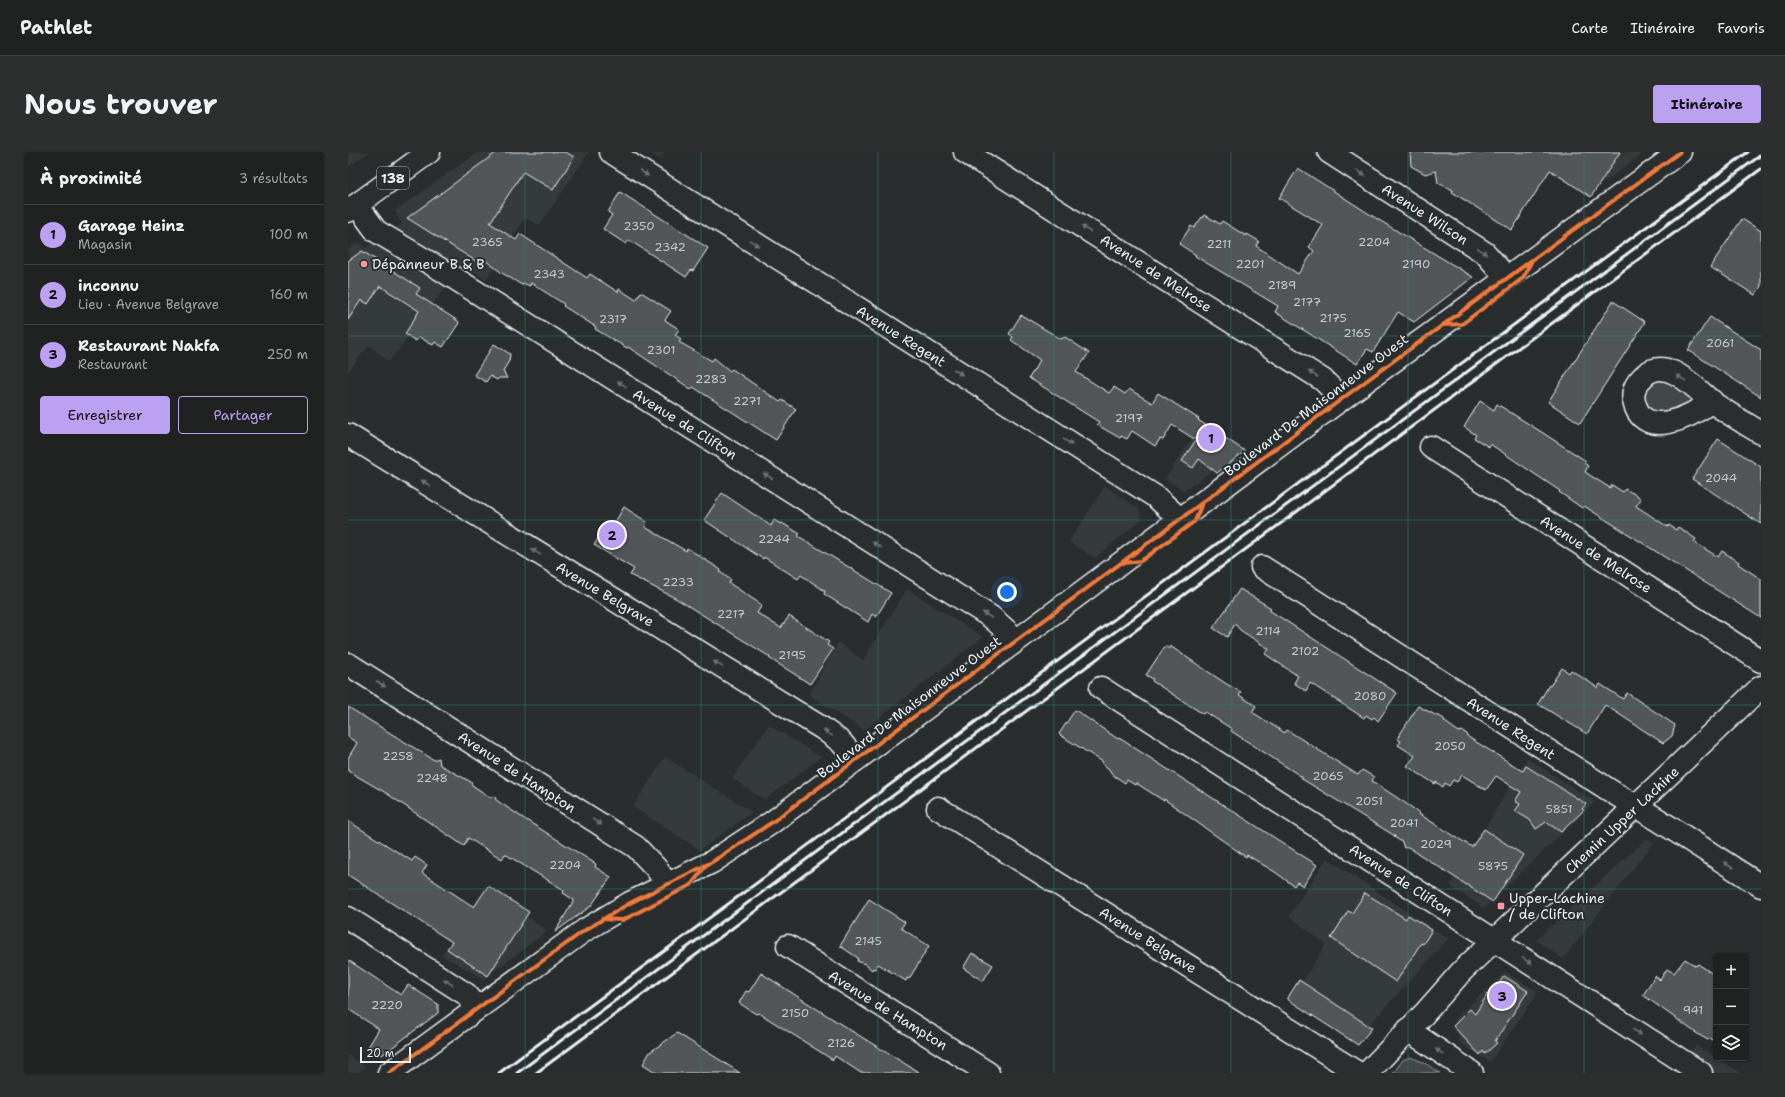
<!DOCTYPE html>
<html lang="fr">
<head>
<meta charset="utf-8">
<style>
  body { margin:0; font-family:"Shantell Sans",sans-serif; background:#2d2f2f; color:#f1f3f6 }
  .controls { position:absolute; right:12px; bottom:12px; display:grid; overflow:hidden; border-radius:4px; box-shadow:0 1px 3px #0004 }
  .controls button { width:36px; height:36px; display:grid; place-items:center; padding:0; border:0; border-bottom:1px solid #3d3f40; background:#202222; color:#f1f3f6; font:20px sans-serif }
  .scale { position:absolute; left:12px; bottom:10px; width:51px; box-sizing:border-box; padding-left:4px; border:2px solid #e8f1f8; border-top:0; font-size:11px; line-height:14px; white-space:nowrap; color:#e8f1f8; -webkit-text-stroke:3px #2a2d2e; paint-order:stroke }
  .you { position:absolute; left:659px; top:440px; width:14px; height:14px; margin:-10px; border:3px solid #fff; border-radius:50%; background:#1a73e8; box-shadow:0 0 0 6px #1a73e833 }
  .badge { display:grid; place-items:center; width:26px; height:26px; border-radius:50%; background:#bca0f2; color:#111; font-size:13px; font-weight:700 }
  .pin { position:absolute; translate:-50% -50%; border:2px solid #fff; box-shadow:0 1px 4px #0006 }
  .list { margin:0; padding:0; list-style:none }
  h2 { display:flex; justify-content:space-between; align-items:center; height:52px; margin:0; padding:0 16px; font-size:17px }
  h2 small { font-size:13px; font-weight:400; color:#a2a4a5 }
  .list li { display:grid; grid-template-columns:26px 1fr auto; gap:12px; align-items:center; box-sizing:border-box; height:60px; padding:0 16px; border-top:1px solid #3d3f40 }
  .list b { display:block; font-size:15px; white-space:nowrap }
  .list p { margin:0; font-size:13px; white-space:nowrap; color:#a2a4a5 }
  .list em { font-size:13px; font-style:normal; color:#a2a4a5 }
  .actions { display:flex; gap:8px; padding:12px 16px }
  .actions a { flex:1; padding:9px 0; border:1px solid #bca0f2; border-radius:4px; text-align:center; font-size:14px; color:#bca0f2 }
  .actions .main { background:#bca0f2; color:#111 }
  .icon { flex:none; width:22px; height:22px; fill:none; stroke:currentColor; stroke-width:2; stroke-linecap:round; stroke-linejoin:round }
  .map { position:relative; flex:none; width:1413px; height:921px; overflow:hidden; border-radius:4px }
  header { display:flex; align-items:center; gap:24px; box-sizing:border-box; height:56px; padding:0 20px; background:#202222; border-bottom:1px solid #3d3f40 }
  header strong { font-size:19px }
  nav { display:flex; gap:22px; margin-inline-start:auto; font-size:14px }
  .intro { display:flex; align-items:center; justify-content:space-between; box-sizing:border-box; height:96px; padding:0 24px }
  h1 { margin:0; font-size:28px }
  .button { padding:10px 18px; border-radius:4px; background:#bca0f2; color:#111; font-size:14px; font-weight:700 }
  main { display:flex; gap:24px; padding:0 24px }
  aside { flex:1; background:#202222; border-radius:4px; box-shadow:0 1px 3px #0004 }
  .map>svg:first-child { display:block }
</style>
</head>
<body>
<header>
<strong>Pathlet</strong>
<nav><a>Carte</a><a>Itinéraire</a><a>Favoris</a></nav>
</header>
<div class="intro"><h1>Nous trouver</h1><a class="button">Itinéraire</a></div>
<main>
<aside>
<h2>À proximité<small>3 résultats</small></h2>
<ul class="list">
<li><span class="badge">1</span><div><b>Garage Heinz</b><p>Magasin</p></div><em>100 m</em></li>
<li><span class="badge">2</span><div><b>inconnu</b><p>Lieu · Avenue Belgrave</p></div><em>160 m</em></li>
<li><span class="badge">3</span><div><b>Restaurant Nakfa</b><p>Restaurant</p></div><em>250 m</em></li>
</ul>
<div class="actions"><a class="main">Enregistrer</a><a>Partager</a></div>
</aside>
<div class="map">
<svg width="1413" height="921" viewBox="0 0 1413 921">
  <rect width="100%" height="100%" fill="#2a2d2e"/>
  <filter id="ink" filterUnits="userSpaceOnUse"><feTurbulence type="fractalNoise" baseFrequency=".025" numOctaves="2"/><feDisplacementMap in="SourceGraphic" scale="8" xChannelSelector="R" yChannelSelector="G"/><feConvolveMatrix kernelMatrix="1 2 1 2 8 2 1 2 1" color-interpolation-filters="sRGB"/></filter>
  <g filter="url(#ink)">
    <path fill="#363a3b" d="M 0,0 L 21,0 L 0,15 Z
      M 130,0 L 241,0 L 192,73 L 177,66 L 138,128 L 115,112 L 41,210 L 21,193 L 0,220 L 0,97 L 9,90 L 18,96 L 54,72 L 47,59 Z
      M 300,0 L 317,0 L 312,7 Z
      M 1215,0 L 1292,0 L 1293,3 L 1239,43 L 1203,20 Z
      M 853,273 L 892,299 L 836,339 L 817,327 Z
      M 757,334 L 790,356 L 794,367 L 747,406 L 721,390 Z
      M 559,437 L 635,485 L 516,578 L 461,543 L 490,490 L 515,508 Z
      M 421,573 L 473,605 L 417,648 L 384,626 Z
      M 317,605 L 404,660 L 352,698 L 285,655 Z
      M 1179,606 L 1247,650 L 1136,756 L 1102,734 Z
      M 1297,688 L 1306,690 L 1215,807 L 1188,788 Z
      M 979,706 L 1100,787 L 1005,891 L 942,849 L 978,792 L 941,764 Z
      M 138,736 L 199,779 L 136,827 L 94,803 Z
      M 1157,820 L 1190,840 L 1142,910 L 1112,891 L 1107,867 Z
      M 1348,893 L 1368,906 L 1394,921 L 1328,921 Z
      M 0,903 L 18,915 L 10,921 L 0,921 Z"/>
    <path fill="#424648" stroke="#959ca0" d="M 1306,228 L 1322,229 L 1346,248 L 1344,251 L 1314,263 L 1301,257 C 1293,244 1298,238 1306,228 Z
      M 1062,905 L 1075,910 L 1092,921 L 1045,921 L 1055,908 Z"/>
    <path fill="#535759" stroke="#e8f1f8" d="M 149,0 L 217,0 L 226,5 L 205,38 L 175,20 L 142,71 L 168,88 L 172,82 L 239,126 L 242,122 L 270,140 L 271,137 L 288,148 L 293,140 L 323,159 L 317,168 L 331,177 L 327,183 L 333,187 L 331,190 L 364,209 L 366,206 L 382,219 L 384,217 L 432,250 L 434,248 L 448,257 L 428,288 L 345,235 L 343,237 L 280,195 L 279,196 L 247,177 L 248,175 L 215,154 L 216,152 L 183,131 L 182,134 L 175,131 L 174,133 L 154,121 L 137,108 L 134,113 L 59,66 Z
      M 1062,0 L 1272,0 L 1243,45 L 1202,18 L 1164,78 L 1104,40 L 1105,38 L 1090,31 L 1088,19 L 1077,22 L 1063,14 Z
      M 950,16 L 1026,65 L 1125,125 L 1066,170 L 1050,160 L 1025,200 L 1019,197 L 1009,212 L 927,160 L 930,154 L 847,104 L 848,103 L 831,92 L 843,74 L 846,76 L 854,65 L 855,66 L 857,63 L 872,72 L 874,69 L 898,84 L 899,82 L 911,89 L 908,94 L 950,122 L 966,99 L 961,95 L 975,73 L 931,46 Z
      M 272,40 L 360,96 L 345,119 L 343,118 L 338,125 L 281,88 L 278,92 L 255,77 L 264,63 L 260,60 Z
      M 1394,67 L 1413,79 L 1413,134 L 1407,143 L 1362,115 Z
      M 14,99 L 72,136 L 68,142 L 110,169 L 111,171 L 95,195 L 87,190 L 85,193 L 71,185 L 68,189 L 57,182 L 71,159 L 32,134 L 20,152 L 13,148 L 0,168 L 0,109 Z
      M 1265,149 L 1297,170 L 1232,271 L 1200,250 Z
      M 673,163 L 713,187 L 717,185 L 741,201 L 728,220 L 761,241 L 766,235 L 777,242 L 781,237 L 804,251 L 810,241 L 851,267 L 850,268 L 897,299 L 869,321 L 851,307 L 845,316 L 834,309 L 848,288 L 824,273 L 815,288 L 812,287 L 807,294 L 784,279 L 779,287 L 773,284 L 772,286 L 749,273 L 751,270 L 681,226 L 692,208 L 663,188 L 665,185 L 661,182 Z
      M 1362,165 L 1413,198 L 1413,245 L 1340,198 Z
      M 146,192 L 162,202 L 161,209 L 155,219 L 159,226 L 151,226 L 149,228 L 142,224 L 138,230 L 126,223 Z
      M 1132,249 L 1146,258 L 1149,252 L 1195,281 L 1238,309 L 1236,311 L 1240,314 L 1237,320 L 1262,336 L 1264,333 L 1275,340 L 1277,337 L 1290,344 L 1293,347 L 1288,354 L 1320,375 L 1321,373 L 1328,378 L 1330,375 L 1348,387 L 1346,390 L 1370,405 L 1374,399 L 1391,410 L 1390,412 L 1413,427 L 1413,466 L 1236,354 L 1234,356 L 1211,340 L 1212,339 L 1142,292 L 1141,295 L 1126,286 L 1128,283 L 1116,275 Z
      M 1370,287 L 1413,315 L 1413,372 L 1344,327 Z
      M 374,341 L 423,374 L 426,368 L 433,372 L 434,371 L 452,382 L 450,384 L 543,441 L 528,465 L 524,462 L 520,470 L 476,442 L 477,439 L 453,423 L 450,427 L 416,405 L 415,407 L 356,368 Z
      M 276,355 L 299,370 L 297,375 L 338,399 L 339,396 L 373,418 L 372,420 L 383,428 L 381,431 L 414,453 L 409,461 L 433,476 L 441,464 L 481,490 L 479,493 L 485,497 L 462,532 L 421,506 L 422,505 L 329,447 L 282,423 L 286,417 L 246,393 L 261,369 L 266,372 Z
      M 892,437 L 923,456 L 921,458 L 1049,541 L 1030,569 L 1026,565 L 1024,567 L 1018,563 L 1016,566 L 962,531 L 958,539 L 946,531 L 950,524 L 917,502 L 921,497 L 892,478 L 887,472 L 879,485 L 865,476 Z
      M 817,494 L 821,497 L 822,494 L 880,533 L 893,540 L 891,543 L 908,554 L 904,560 L 937,581 L 939,578 L 1010,623 L 1014,618 L 1026,625 L 1024,629 L 1072,661 L 1071,662 L 1124,695 L 1136,677 L 1175,703 L 1145,750 L 1060,695 L 1056,696 L 1054,690 L 1046,685 L 1047,684 L 954,627 L 954,625 L 883,579 L 884,577 L 857,560 L 855,562 L 804,529 L 805,527 L 798,523 Z
      M 1214,516 L 1221,521 L 1223,518 L 1250,536 L 1252,532 L 1275,547 L 1279,541 L 1327,573 L 1324,584 L 1315,591 L 1257,553 L 1239,582 L 1190,552 L 1201,533 L 1202,534 Z
      M 1070,554 L 1089,564 L 1091,564 L 1096,567 L 1097,570 L 1111,580 L 1114,579 L 1119,582 L 1120,585 L 1175,619 L 1178,614 L 1238,652 L 1234,657 L 1236,658 L 1213,680 L 1198,670 L 1188,677 L 1182,668 L 1167,659 L 1172,652 L 1167,649 L 1173,640 L 1148,624 L 1138,638 L 1114,623 L 1109,630 L 1105,628 L 1101,634 L 1097,631 L 1095,635 L 1088,630 L 1087,632 L 1059,614 L 1067,604 L 1050,593 L 1053,589 L 1049,587 Z
      M 0,555 L 86,608 L 91,606 L 92,613 L 123,630 L 124,633 L 142,645 L 147,644 L 148,648 L 175,666 L 248,712 L 247,715 L 263,725 L 243,754 L 207,780 L 226,748 L 215,741 L 216,738 L 157,702 L 154,707 L 120,686 L 116,694 L 38,641 L 0,619 L 0,606 L 9,591 L 0,585 Z
      M 727,558 L 770,587 L 771,586 L 969,713 L 955,734 L 949,730 L 946,734 L 927,720 L 899,703 L 898,705 L 816,647 L 816,649 L 788,631 L 787,633 L 779,628 L 777,631 L 765,623 L 760,616 L 754,612 L 755,610 L 712,583 L 711,582 Z
      M 0,669 L 64,709 L 67,705 L 79,713 L 74,721 L 126,755 L 140,734 L 181,760 L 140,824 L 99,797 L 104,790 L 0,723 Z
      M 1017,741 L 1058,767 L 1060,763 L 1084,778 L 1075,792 L 1073,791 L 1048,830 L 983,786 L 1000,759 L 1004,761 Z
      M 521,747 L 557,770 L 553,776 L 581,794 L 561,827 L 559,826 L 558,829 L 530,812 L 527,817 L 525,816 L 524,818 L 517,812 L 509,809 L 510,806 L 492,794 Z
      M 624,801 L 645,813 L 635,829 L 615,816 Z
      M 1337,807 L 1348,814 L 1350,812 L 1368,824 L 1368,890 L 1362,886 L 1360,888 L 1351,883 L 1295,843 L 1307,824 L 1312,828 L 1319,817 L 1326,821 Z
      M 0,808 L 53,843 L 60,833 L 90,852 L 90,861 L 34,903 L 20,895 L 31,877 L 0,857 Z
      M 413,821 L 494,873 L 572,921 L 513,921 L 487,904 L 485,908 L 411,861 L 408,862 L 391,851 L 398,839 L 401,840 Z
      M 1156,824 L 1180,839 L 1147,889 L 1149,891 L 1137,902 L 1135,899 L 1132,903 L 1105,874 L 1122,857 L 1127,862 L 1143,837 L 1146,839 Z
      M 951,828 L 1024,876 L 1010,893 L 939,847 Z
      M 329,881 L 372,908 L 392,921 L 309,921 L 295,912 L 302,900 Z"/>
    <g fill="none" stroke-linecap="round" stroke-linejoin="round">
      <defs>
        <path id="minor" d="M 263,0 L 808,345 L 832,367
          M 617,0 L 975,228 L 994,247
          M 981,0 L 1137,101 L 1159,126
          M 9,53 L 28,79 L 92,117 L 643,465 L 669,488
          M 1364,249 C 1344,264 1295,290 1286,249 C 1284,241 1287,233 1293,227 C 1315,200 1346,235 1364,250 C 1379,261 1397,271 1413,281
          M 0,283 L 474,576 L 493,590 L 508,608
          M 1083,295 L 1413,509
          M 914,415 L 1269,643 L 1309,667 L 1413,734
          M 0,512 L 288,695 L 308,716 L 319,732
          M 753,536 L 1353,921
          M 590,656 L 1010,921
          M 0,766 L 110,837 L 118,842 L 130,856
          M 440,794 L 640,921
          M 41,921 L 237,778 L 282,751 L 364,710 L 423,671 L 1018,229 L 1332,0"/>
        <path id="major" d="M 0,59 L 81,0
          M 1060,878 L 1124,921
          M 1019,921 L 1076,862 L 1114,819 L 1413,535"/>
      </defs>
      <use href="#minor" stroke="#e8f1f8" stroke-width="25"/>
      <use href="#major" stroke="#e8f1f8" stroke-width="25"/>
      <use href="#minor" stroke="#2a2d2e" stroke-width="22"/>
      <use href="#major" stroke="#2a2d2e" stroke-width="22"/>
      <path stroke="#e8f1f8" stroke-width="3" d="M 151,921 L 1400,0
        M 169,921 L 1413,3
        M 188,921 L 1413,17"/>
      <defs>
        <path id="cycleway" d="M 1094,173 L 1114,172 L 1175,126 L 1183,110
          M 775,411 L 793,409 L 847,369 L 854,351
          M 254,767 L 275,768 L 343,733 L 357,715
          M 41,921 L 237,778 L 282,751 L 364,710 L 423,671 L 1018,229 L 1332,0"/>
      </defs>
      <use href="#cycleway" stroke="#2a2d2e" stroke-width="6"/>
      <use href="#cycleway" stroke="#f17a3a" stroke-width="4"/>
    </g>
    <defs><path id="oneway-solid" d="M-6-.8H1V-3.2L6.5 0L1 3.2V.8H-6Z"/></defs>
    <g fill="#6c7275">
      <use href="#oneway-solid" transform="translate(296 21) rotate(33)"/>
      <use href="#oneway-solid" transform="translate(1013 21) rotate(33)"/>
      <use href="#oneway-solid" transform="translate(738 77) rotate(-147)"/>
      <use href="#oneway-solid" transform="translate(406 91) rotate(32)"/>
      <use href="#oneway-solid" transform="translate(1134 99) rotate(35)"/>
      <use href="#oneway-solid" transform="translate(610 220) rotate(32)"/>
      <use href="#oneway-solid" transform="translate(965 222) rotate(-147)"/>
      <use href="#oneway-solid" transform="translate(1333 226) rotate(-148)"/>
      <use href="#oneway-solid" transform="translate(274 232) rotate(-148)"/>
      <use href="#oneway-solid" transform="translate(720 290) rotate(32)"/>
      <use href="#oneway-solid" transform="translate(420 324) rotate(-148)"/>
      <use href="#oneway-solid" transform="translate(78 331) rotate(-148)"/>
      <use href="#oneway-solid" transform="translate(529 393) rotate(-148)"/>
      <use href="#oneway-solid" transform="translate(188 400) rotate(-148)"/>
      <use href="#oneway-solid" transform="translate(639 463) rotate(-147)"/>
      <use href="#oneway-solid" transform="translate(370 512) rotate(-148)"/>
      <use href="#oneway-solid" transform="translate(33 532) rotate(33)"/>
      <use href="#oneway-solid" transform="translate(480 581) rotate(-145)"/>
      <use href="#oneway-solid" transform="translate(249 670) rotate(33)"/>
      <use href="#oneway-solid" transform="translate(1380 713) rotate(-147)"/>
      <use href="#oneway-solid" transform="translate(1179 809) rotate(33)"/>
      <use href="#oneway-solid" transform="translate(100 830) rotate(-147)"/>
      <use href="#oneway-solid" transform="translate(1289 880) rotate(33)"/>
      <use href="#oneway-solid" transform="translate(1092 900) rotate(-146)"/>
    </g>
  </g>
  <path fill="none" stroke="#25827c" stroke-width="1" stroke-opacity="0.55" d="M 177,0 L 177,921M 353,0 L 353,921M 530,0 L 530,921M 706,0 L 706,921M 883,0 L 883,921M 1060,0 L 1060,921M 1236,0 L 1236,921M 0,184 L 1413,184M 0,368 L 1413,368M 0,553 L 1413,553M 0,737 L 1413,737"/>
  <g fill="#ff9aa2" stroke="#2a2d2e" stroke-width="1.5">
    <circle cx="16" cy="112" r="4"/>
    <rect x="1149" y="750" width="8" height="8" rx="2"/>
  </g>
  <g text-anchor="middle" dominant-baseline="central" stroke-width="4" stroke-linejoin="round" paint-order="stroke">
    <g font-size="12" fill="#c3cad0">
      <text x="291" y="74">2350</text>
      <text x="139" y="90">2365</text>
      <text x="1026" y="90">2204</text>
      <text x="871" y="92">2211</text>
      <text x="322" y="95">2342</text>
      <text x="902" y="112">2201</text>
      <text x="1068" y="112">2190</text>
      <text x="201" y="122">2343</text>
      <text x="934" y="133">2189</text>
      <text x="959" y="150">2177</text>
      <text x="985" y="166">2175</text>
      <text x="265" y="167">2317</text>
      <text x="1009" y="181">2165</text>
      <text x="1372" y="191">2061</text>
      <text x="313" y="198">2301</text>
      <text x="363" y="227">2283</text>
      <text x="399" y="249">2271</text>
      <text x="781" y="266">2197</text>
      <text x="1373" y="326">2044</text>
      <text x="426" y="387">2244</text>
      <text x="330" y="430">2233</text>
      <text x="383" y="462">2217</text>
      <text x="920" y="479">2114</text>
      <text x="957" y="499">2102</text>
      <text x="444" y="503">2195</text>
      <text x="1022" y="544">2080</text>
      <text x="1102" y="594">2050</text>
      <text x="50" y="604">2258</text>
      <text x="980" y="624">2065</text>
      <text x="84" y="626">2248</text>
      <text x="1021" y="649">2051</text>
      <text x="1211" y="657">5851</text>
      <text x="1056" y="671">2041</text>
      <text x="1088" y="692">2029</text>
      <text x="217" y="713">2204</text>
      <text x="1145" y="714">5875</text>
      <text x="520" y="789">2145</text>
      <text x="39" y="853">2220</text>
      <text x="1345" y="858">941</text>
      <text x="447" y="861">2150</text>
      <text x="493" y="891">2126</text>
    </g>
    <rect fill="#2a2d2e" stroke="#afb6bb" stroke-width="1" x="29" y="15" width="32" height="22" rx="3"/>
    <g font-size="13" font-weight="bold" fill="#e8f1f8">
      <text x="45" y="26">138</text>
    </g>
    <g font-size="14" fill="#e8f1f8" stroke="#2a2d2e">
      <text transform="translate(1077 62) rotate(33)">Avenue Wilson</text>
      <text transform="translate(808 121) rotate(33)">Avenue de Melrose</text>
      <text transform="translate(553 184) rotate(32)">Avenue Regent</text>
      <text transform="translate(968 253) rotate(-37)">Boulevard De Maisonneuve Ouest</text>
      <text transform="translate(337 272) rotate(32)">Avenue de Clifton</text>
      <text transform="translate(1248 402) rotate(33)">Avenue de Melrose</text>
      <text transform="translate(257 442) rotate(31)">Avenue Belgrave</text>
      <text transform="translate(561 555) rotate(-37)">Boulevard De Maisonneuve Ouest</text>
      <text transform="translate(1163 576) rotate(33)">Avenue Regent</text>
      <text transform="translate(169 620) rotate(33)">Avenue de Hampton</text>
      <text transform="translate(1274 668) rotate(-43)">Chemin Upper Lachine</text>
      <text transform="translate(1053 728) rotate(33)">Avenue de Clifton</text>
      <text transform="translate(800 788) rotate(32)">Avenue Belgrave</text>
      <text transform="translate(540 858) rotate(32)">Avenue de Hampton</text>
    </g>
    <g font-size="14" fill="#e8f1f8" stroke="#2a2d2e" text-anchor="start">
      <text x="24" y="112">Dépanneur B &amp; B</text>
      <text x="1161" y="746">Upper-Lachine<tspan x="1161" dy="16">/ de Clifton</tspan></text>
    </g>
  </g>
</svg>
<div class="controls">
<button>+</button>
<button>−</button>
<button><svg class="icon" aria-label="layers" viewBox="0 0 24 24"><path d="M12 4l9 5-9 5-9-5zM3 14l9 5 9-5"/></svg></button>
</div>
<div class="scale">20 m</div>
<div class="you"></div>
<div class="pin badge" style="left:863px;top:286px">1</div>
<div class="pin badge" style="left:264px;top:383px">2</div>
<div class="pin badge" style="left:1154px;top:844px">3</div>
</div>
</main>
</body>
</html>
